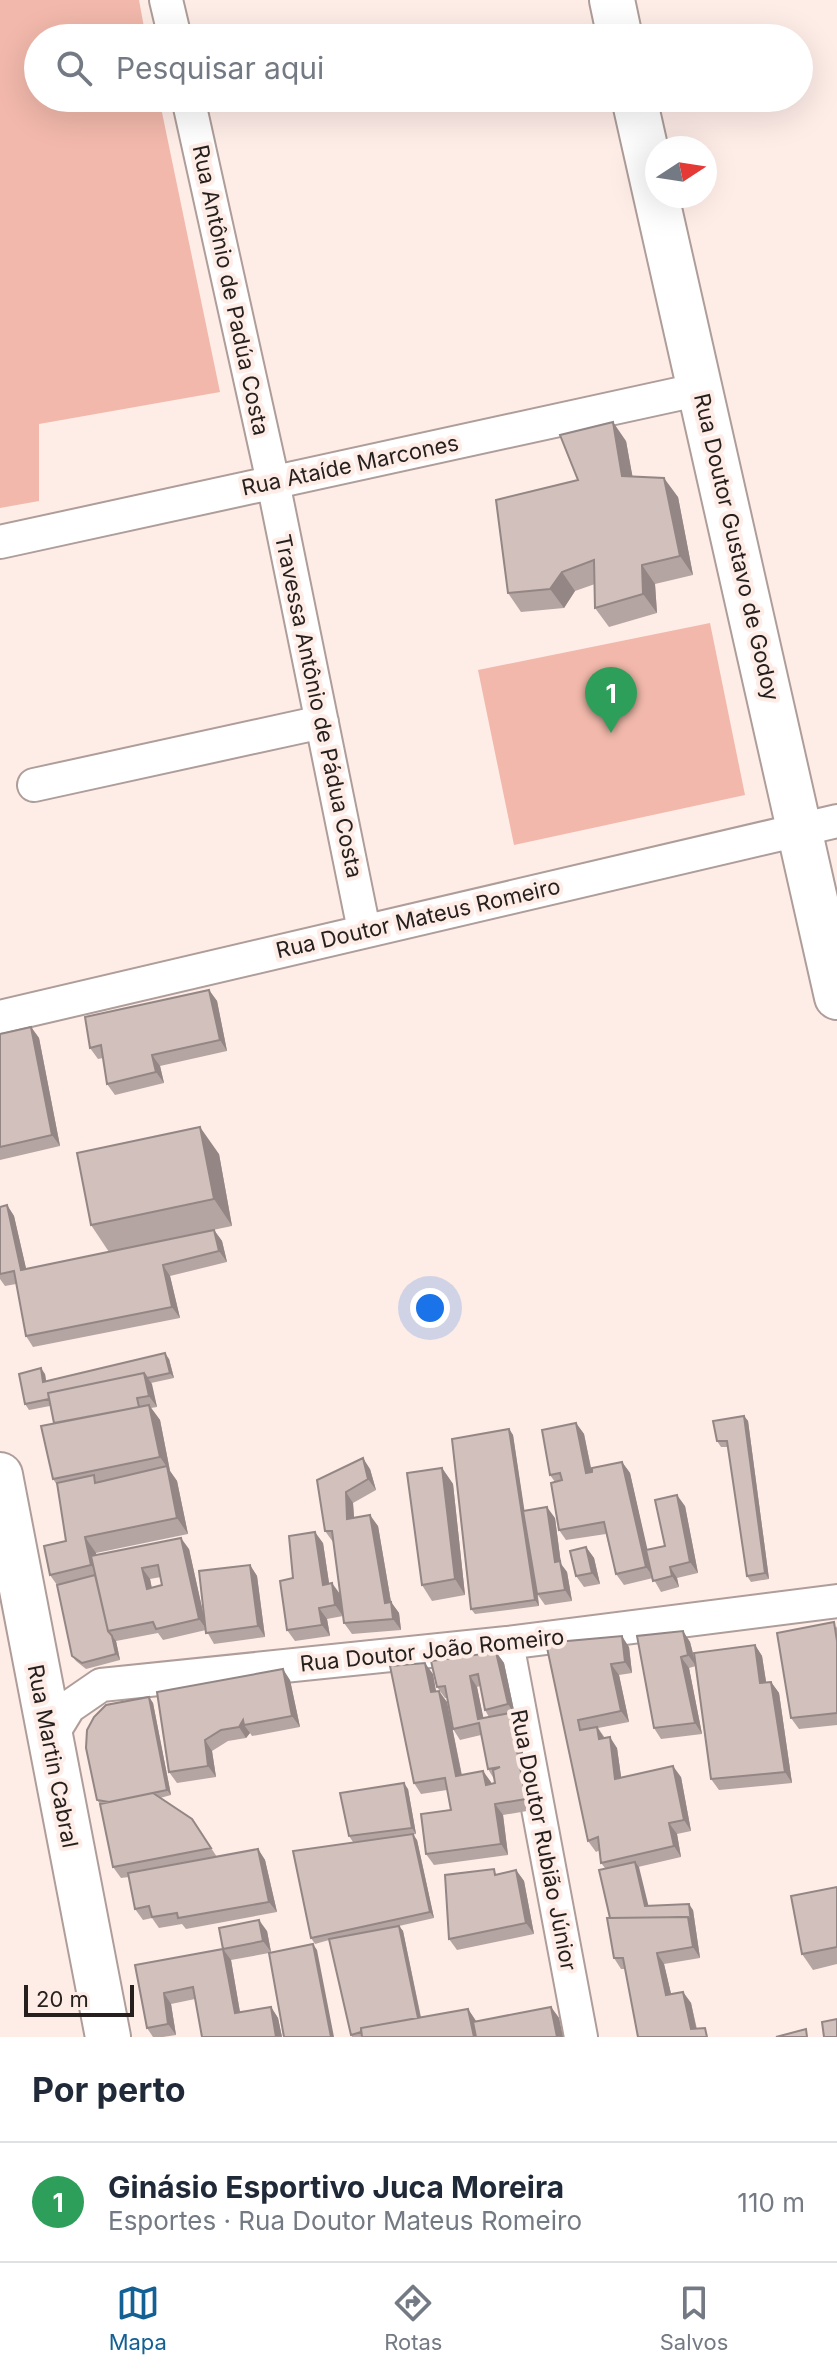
<!DOCTYPE html>
<html lang="pt">
<head>
<meta charset="utf-8">
<style>
  body { margin:0; font-family:Inter,sans-serif; background:#f2f2f3; color:#1f2937 }
  .compass { position:absolute; left:645px; top:136px; width:72px; height:72px; border-radius:50%; background:#fff; box-shadow:0 8px 32px #0002; rotate:78deg }
  .scale { position:absolute; left:24px; bottom:20px; width:110px; box-sizing:border-box; padding-left:8px; border:4px solid #251f1d; border-top:0; font-size:22px; line-height:28px; white-space:nowrap; color:#251f1d; -webkit-text-stroke:6px #feece7; paint-order:stroke }
  .you { position:absolute; left:430px; top:1308px; width:28px; height:28px; margin:-20px; border:6px solid #fff; border-radius:50%; background:#1a73e8; box-shadow:0 0 0 12px #1a73e833 }
  .badge { display:grid; place-items:center; width:52px; height:52px; border-radius:50%; background:#136194; color:#fff; font-size:26px; font-weight:700 }
  .pin { position:absolute; translate:-50% -66px; filter:drop-shadow(0 2px 4px #0008) }
  .pin::after { content:''; position:absolute; top:42px; width:28px; height:24px; background:inherit; clip-path:polygon(0 0,100% 0,50% 100%) }
  .list { margin:0; padding:0; list-style:none }
  h2 { display:flex; justify-content:space-between; align-items:center; height:104px; margin:0; padding:0 32px; font-size:34px }
  h2 small { font-size:26px; font-weight:400; color:#747a83 }
  .list li { display:grid; grid-template-columns:52px 1fr auto; gap:24px; align-items:center; box-sizing:border-box; height:120px; padding:0 32px; border-top:2px solid #e0e1e3 }
  .list b { display:block; font-size:30px; white-space:nowrap }
  .list p { margin:0; font-size:26px; white-space:nowrap; color:#747a83 }
  .list em { font-size:26px; font-style:normal; color:#747a83 }
  .icon { flex:none; width:44px; height:44px; fill:none; stroke:currentColor; stroke-width:2; stroke-linecap:round; stroke-linejoin:round }
  .map { position:relative; flex:none; width:837px; height:2037px; overflow:hidden }
  .search { position:absolute; background:#fff; box-shadow:0 8px 32px #0002; left:24px; right:24px; top:24px; height:88px; display:flex; align-items:center; gap:20px; box-sizing:border-box; padding:0 28px; border-radius:44px; color:#747a83; font-size:30px }
  .sheet { height:224px; background:#fff }
  nav { display:flex; justify-content:space-around; align-items:center; box-sizing:border-box; height:112px; border-top:2px solid #e0e1e3; background:#fff; font-size:22px; color:#747a83 }
  nav a { display:grid; justify-items:center; gap:4px }
  nav .on { color:#136194 }
  .map>svg:first-child { display:block }
</style>
</head>
<body>
<div class="map">
<svg width="837" height="2037" viewBox="0 0 837 2037">
  <rect width="100%" height="100%" fill="#feece7"/>
  <path fill="#f1b8ab" d="M 0,0 L 139,0 L 146,38 L 38,38 L 38,98 L 159,98 L 220,392 L 39,424 L 39,501 L 0,508 Z
    M 710,623 L 745,795 L 514,845 L 478,670 Z"/>
  <g fill="none" stroke-linecap="round" stroke-linejoin="round">
    <defs>
      <path id="minor" d="M 166,0 L 175,38
        M 188,98 L 273,482 L 364,930
        M 0,542 L 701,389
        M 34,785 L 322,722
        M 0,1017 L 837,821
        M 507,1643 L 581,2037
        M 50,1738 L 69,1707 L 101,1685 L 507,1643 L 837,1601"/>
      <path id="secondary" d="M 612,0 L 620,38
        M 634,98 L 837,997
        M 0,1475 L 108,2037"/>
    </defs>
    <use href="#minor" stroke="#ae9d99" stroke-width="36"/>
    <use href="#secondary" stroke="#ae9d99" stroke-width="48"/>
    <use href="#minor" stroke="#fff" stroke-width="32"/>
    <use href="#secondary" stroke="#fff" stroke-width="44"/>
  </g>
  <path fill="#b5a5a2" fill-rule="evenodd" d="M 626,441 L 632,476 L 678,497 L 693,575 L 655,584 L 657,613 L 609,627 L 595,608 L 595,584 L 575,591 L 564,608 L 521,612 L 508,593 L 578,480 Z
    M 209,990 L 217,1001 L 227,1051 L 160,1066 L 164,1083 L 115,1095 L 107,1084 L 103,1058 L 98,1059 L 90,1048 Z
    M 31,1027 L 39,1038 L 60,1146 L 0,1160 L 0,1034 Z
    M 219,1154 L 232,1226 L 117,1250 L 214,1230 L 222,1241 L 227,1262 L 170,1276 L 180,1318 L 33,1347 L 26,1336 L 16,1284 L 5,1286 L 0,1279 L 0,1207 L 7,1205 L 14,1216 L 26,1269 L 109,1252 L 91,1225 Z
    M 169,1359 L 174,1378 L 151,1383 L 157,1407 L 151,1408 L 160,1420 L 170,1471 L 177,1481 L 188,1534 L 96,1553 L 96,1555 L 189,1549 L 205,1622 L 250,1565 L 257,1576 L 265,1637 L 214,1644 L 206,1630 L 163,1640 L 158,1633 L 116,1641 L 120,1660 L 86,1669 L 76,1661 L 72,1656 L 57,1585 L 50,1575 L 66,1541 L 57,1485 L 53,1479 L 54,1423 L 50,1406 L 29,1410 L 25,1404 L 45,1374 L 46,1381 ZM 161,1577 L 162,1585 L 152,1588 L 150,1579 Z
    M 744,1416 L 748,1421 L 769,1579 L 751,1582 L 747,1576 L 728,1447 L 721,1447 L 717,1441 Z
    M 576,1423 L 584,1434 L 592,1472 L 622,1462 L 630,1473 L 647,1550 L 665,1546 L 685,1506 L 698,1573 L 677,1578 L 679,1587 L 661,1592 L 653,1578 L 624,1585 L 616,1574 L 606,1534 L 566,1540 L 559,1530 L 555,1482 L 550,1475 Z
    M 509,1429 L 513,1435 L 524,1511 L 555,1518 L 561,1564 L 567,1572 L 572,1601 L 545,1605 L 538,1595 L 539,1606 L 475,1614 L 471,1609 Z
    M 442,1468 L 453,1484 L 465,1595 L 432,1601 L 422,1585 Z
    M 370,1469 L 376,1490 L 353,1503 L 354,1518 L 378,1526 L 391,1602 L 399,1613 L 401,1630 L 352,1634 L 344,1623 L 333,1542 L 325,1531 L 317,1480 Z
    M 323,1543 L 329,1583 L 343,1616 L 327,1619 L 330,1636 L 295,1641 L 287,1630 L 293,1578 Z
    M 586,1547 L 594,1558 L 600,1584 L 584,1587 L 576,1576 Z
    M 837,1626 L 837,1725 L 799,1729 L 791,1718 Z
    M 683,1631 L 690,1642 L 696,1664 L 755,1645 L 762,1656 L 766,1682 L 771,1682 L 779,1693 L 792,1783 L 719,1790 L 711,1779 L 696,1666 L 689,1668 L 702,1734 L 661,1739 L 654,1728 Z
    M 546,1643 L 629,1647 L 632,1673 L 619,1675 L 629,1722 L 598,1728 L 605,1738 L 617,1748 L 621,1777 L 681,1777 L 691,1831 L 677,1834 L 681,1857 L 638,1867 L 648,1906 L 693,1910 L 700,1958 L 664,1964 L 671,1994 L 683,1992 L 691,2003 L 697,2029 L 638,2037 L 625,1969 L 621,1969 L 614,1958 L 605,1868 L 601,1863 L 600,1850 L 596,1852 L 588,1841 Z
    M 496,1652 L 504,1663 L 515,1715 L 512,1716 L 518,1724 L 533,1810 L 503,1815 L 508,1855 L 434,1865 L 426,1854 L 451,1810 L 447,1790 L 421,1794 L 414,1783 L 433,1674 L 436,1692 L 447,1702 L 462,1775 L 483,1771 L 491,1784 L 495,1783 L 494,1779 L 488,1769 L 481,1735 L 460,1740 L 453,1729 L 447,1698 L 445,1698 L 437,1687 ZM 480,1686 L 485,1710 L 489,1717 L 483,1718 L 477,1687 Z
    M 290,1680 L 300,1727 L 252,1736 L 250,1733 L 246,1738 L 228,1741 L 212,1751 L 216,1777 L 177,1783 L 169,1772 L 157,1692 Z
    M 149,1697 L 153,1703 L 171,1795 L 160,1798 L 192,1819 L 217,1857 L 258,1849 L 265,1860 L 277,1912 L 186,1929 L 182,1924 L 159,1928 L 152,1918 L 143,1920 L 135,1909 L 129,1877 L 121,1878 L 113,1867 L 100,1804 L 97,1800 Z
    M 408,1789 L 416,1834 L 353,1842 L 349,1836 Z
    M 417,1840 L 434,1918 L 399,1926 L 403,1931 L 421,2017 L 468,2009 L 476,2021 L 551,2007 L 559,2018 L 563,2037 L 352,2037 L 351,2035 L 329,1940 L 315,1944 L 311,1938 Z
    M 516,1870 L 524,1881 L 534,1934 L 457,1950 L 449,1939 Z
    M 837,1887 L 837,1964 L 813,1970 L 802,1954 Z
    M 267,1931 L 271,1952 L 317,1950 L 269,1953 L 231,1960 L 240,2012 L 271,2007 L 278,2018 L 282,2037 L 195,1999 L 171,2004 L 176,2035 L 163,2037 L 153,2037 L 147,2028 L 135,1965 L 223,1949 Z"/>
  <path fill="#938684" d="M 613,422 L 626,441 L 636,495 L 622,476 Z
    M 664,478 L 678,497 L 693,575 L 680,556 Z
    M 642,565 L 655,584 L 657,613 L 643,594 Z
    M 562,572 L 575,591 L 564,608 L 550,589 Z
    M 209,990 L 217,1001 L 227,1051 L 220,1040 Z
    M 31,1027 L 39,1038 L 60,1146 L 52,1135 Z
    M 152,1055 L 160,1066 L 164,1083 L 156,1072 Z
    M 200,1127 L 219,1154 L 232,1226 L 214,1199 Z
    M 7,1205 L 14,1216 L 29,1281 L 21,1270 Z
    M 214,1230 L 222,1241 L 227,1262 L 219,1251 Z
    M 163,1265 L 170,1276 L 180,1318 L 172,1307 Z
    M 165,1353 L 169,1359 L 174,1378 L 170,1373 Z
    M 41,1368 L 45,1374 L 47,1387 L 43,1382 Z
    M 144,1373 L 152,1384 L 157,1407 L 149,1396 Z
    M 149,1405 L 160,1420 L 170,1471 L 177,1481 L 188,1534 L 177,1518 L 167,1467 L 160,1457 Z
    M 744,1416 L 748,1421 L 769,1579 L 765,1573 Z
    M 576,1423 L 584,1434 L 594,1484 L 586,1473 Z
    M 509,1429 L 513,1435 L 539,1606 L 535,1600 Z
    M 363,1458 L 370,1469 L 376,1490 L 368,1479 Z
    M 622,1462 L 630,1473 L 654,1578 L 646,1567 Z
    M 442,1468 L 453,1484 L 465,1595 L 455,1579 Z
    M 346,1492 L 353,1503 L 355,1530 L 347,1519 Z
    M 677,1495 L 685,1506 L 698,1573 L 690,1562 Z
    M 547,1507 L 555,1518 L 561,1564 L 567,1572 L 572,1601 L 565,1590 L 555,1562 Z
    M 370,1515 L 378,1526 L 391,1602 L 399,1613 L 401,1630 L 393,1619 L 385,1603 Z
    M 315,1532 L 323,1543 L 331,1596 L 323,1585 Z
    M 85,1537 L 96,1553 L 113,1630 L 98,1574 L 91,1565 Z
    M 181,1538 L 189,1549 L 207,1630 L 199,1619 Z
    M 586,1547 L 594,1558 L 600,1584 L 592,1573 Z
    M 250,1565 L 257,1576 L 265,1637 L 258,1626 Z
    M 670,1567 L 677,1578 L 679,1587 L 672,1576 Z
    M 142,1568 L 150,1579 L 154,1600 L 147,1589 Z
    M 332,1583 L 340,1594 L 343,1616 L 335,1605 Z
    M 319,1608 L 327,1619 L 330,1636 L 322,1625 Z
    M 683,1631 L 690,1642 L 696,1666 L 688,1655 Z
    M 112,1636 L 116,1641 L 120,1660 L 116,1654 Z
    M 622,1636 L 629,1647 L 632,1673 L 625,1662 Z
    M 755,1645 L 762,1656 L 768,1694 L 760,1683 Z
    M 496,1652 L 504,1663 L 515,1715 L 508,1704 Z
    M 681,1657 L 689,1668 L 702,1734 L 695,1723 Z
    M 425,1663 L 433,1674 L 438,1703 L 431,1692 Z
    M 611,1664 L 619,1675 L 629,1722 L 621,1711 Z
    M 283,1669 L 290,1680 L 300,1727 L 292,1716 Z
    M 470,1676 L 477,1687 L 486,1730 L 478,1719 Z
    M 771,1682 L 779,1693 L 792,1783 L 785,1772 Z
    M 439,1691 L 447,1702 L 464,1787 L 456,1776 Z
    M 149,1697 L 153,1703 L 171,1795 L 167,1790 Z
    M 510,1713 L 518,1724 L 533,1810 L 526,1799 Z
    M 243,1720 L 244,1725 L 250,1733 L 246,1738 L 239,1727 Z
    M 597,1727 L 604,1738 L 599,1739 Z
    M 610,1737 L 617,1748 L 623,1790 L 615,1779 Z
    M 205,1740 L 212,1751 L 216,1777 L 208,1766 Z
    M 673,1766 L 681,1777 L 691,1831 L 684,1820 Z
    M 483,1771 L 491,1782 L 493,1796 L 486,1785 Z
    M 404,1783 L 408,1789 L 416,1834 L 412,1828 Z
    M 495,1804 L 503,1815 L 508,1855 L 501,1844 Z
    M 669,1823 L 677,1834 L 681,1857 L 674,1846 Z
    M 413,1834 L 417,1840 L 434,1918 L 430,1912 Z
    M 258,1849 L 265,1860 L 277,1912 L 269,1902 Z
    M 635,1862 L 639,1867 L 650,1912 L 645,1906 Z
    M 516,1870 L 524,1881 L 534,1934 L 526,1923 Z
    M 689,1904 L 693,1910 L 700,1958 L 693,1947 L 688,1917 Z
    M 259,1920 L 267,1931 L 271,1952 L 263,1941 Z
    M 399,1926 L 403,1931 L 422,2024 L 418,2019 Z
    M 313,1944 L 317,1950 L 334,2037 L 331,2037 Z
    M 223,1949 L 231,1960 L 242,2024 L 235,2013 Z
    M 657,1953 L 664,1964 L 674,2006 L 666,1995 Z
    M 683,1992 L 691,2003 L 698,2037 L 691,2029 Z
    M 164,1993 L 171,2004 L 176,2035 L 168,2024 Z
    M 271,2007 L 278,2018 L 282,2037 L 276,2037 Z
    M 551,2007 L 559,2018 L 563,2037 L 557,2037 Z
    M 468,2009 L 478,2024 L 481,2037 L 474,2037 Z"/>
  <path fill="#d2c0bc" stroke="#938684" stroke-width="2" fill-rule="evenodd" d="M 613,422 L 622,476 L 664,478 L 680,556 L 642,565 L 643,594 L 595,608 L 594,560 L 562,572 L 550,589 L 508,593 L 496,500 L 578,480 L 560,435 Z
    M 209,990 L 220,1040 L 152,1055 L 156,1072 L 107,1084 L 101,1045 L 90,1048 L 85,1017 Z
    M 31,1027 L 52,1135 L 0,1147 L 0,1034 Z
    M 200,1127 L 214,1199 L 91,1225 L 77,1153 Z
    M 7,1205 L 21,1270 L 214,1230 L 219,1251 L 163,1265 L 172,1307 L 26,1336 L 14,1271 L 0,1274 L 0,1207 Z
    M 165,1353 L 170,1373 L 147,1378 L 144,1373 L 48,1393 L 49,1399 L 25,1404 L 19,1374 L 41,1368 L 43,1382 Z
    M 144,1373 L 149,1396 L 137,1398 L 139,1407 L 54,1423 L 48,1393 Z
    M 149,1405 L 160,1457 L 53,1479 L 41,1426 Z
    M 744,1416 L 765,1573 L 747,1576 L 727,1441 L 717,1441 L 713,1421 Z
    M 576,1423 L 586,1473 L 592,1472 L 592,1468 L 622,1462 L 646,1567 L 616,1574 L 604,1522 L 559,1530 L 551,1483 L 562,1480 L 560,1473 L 550,1475 L 542,1430 Z
    M 509,1429 L 535,1600 L 471,1609 L 452,1439 Z
    M 363,1458 L 368,1479 L 346,1492 L 347,1519 L 370,1515 L 385,1603 L 391,1602 L 393,1619 L 344,1623 L 332,1531 L 325,1531 L 317,1480 Z
    M 167,1466 L 177,1518 L 85,1537 L 91,1565 L 50,1575 L 44,1546 L 66,1541 L 57,1483 L 94,1475 L 95,1483 Z
    M 442,1468 L 455,1579 L 422,1585 L 407,1473 Z
    M 677,1495 L 690,1562 L 670,1567 L 672,1576 L 653,1581 L 646,1550 L 665,1546 L 655,1500 Z
    M 547,1507 L 555,1562 L 560,1561 L 565,1590 L 537,1594 L 523,1511 Z
    M 315,1532 L 323,1585 L 332,1583 L 335,1605 L 319,1608 L 322,1625 L 287,1630 L 280,1581 L 293,1578 L 289,1536 Z
    M 181,1538 L 199,1619 L 156,1629 L 153,1622 L 108,1631 L 91,1556 ZM 158,1565 L 162,1585 L 147,1589 L 142,1568 Z
    M 586,1547 L 592,1573 L 576,1576 L 570,1551 Z
    M 250,1565 L 258,1626 L 206,1633 L 199,1571 Z
    M 95,1575 L 108,1631 L 112,1636 L 116,1654 L 82,1663 L 72,1656 L 57,1585 Z
    M 834,1622 L 837,1641 L 837,1713 L 791,1718 L 777,1633 Z
    M 683,1631 L 688,1655 L 681,1657 L 695,1723 L 654,1728 L 637,1636 Z
    M 622,1636 L 625,1662 L 611,1664 L 621,1711 L 578,1720 L 580,1730 L 597,1727 L 599,1739 L 610,1737 L 615,1779 L 673,1766 L 684,1820 L 669,1823 L 674,1846 L 601,1863 L 598,1837 L 588,1841 L 546,1643 Z
    M 755,1645 L 760,1683 L 771,1682 L 785,1772 L 711,1779 L 694,1653 Z
    M 496,1652 L 508,1704 L 485,1710 L 478,1674 L 470,1676 L 478,1719 L 510,1713 L 526,1799 L 495,1804 L 501,1844 L 426,1854 L 421,1814 L 451,1810 L 445,1778 L 414,1783 L 390,1666 L 425,1663 L 431,1692 L 439,1691 L 456,1776 L 483,1771 L 486,1785 L 495,1783 L 493,1770 L 500,1767 L 488,1769 L 479,1723 L 453,1729 L 445,1686 L 437,1687 L 431,1661 Z
    M 283,1669 L 292,1716 L 244,1725 L 243,1720 L 239,1727 L 221,1730 L 205,1740 L 208,1766 L 169,1772 L 157,1692 Z
    M 149,1697 L 167,1790 L 109,1802 L 97,1800 L 86,1748 L 87,1730 L 94,1717 L 106,1705 Z
    M 404,1783 L 412,1828 L 349,1836 L 340,1793 Z
    M 153,1793 L 192,1819 L 211,1848 L 113,1867 L 100,1804 Z
    M 413,1834 L 430,1912 L 311,1938 L 293,1851 Z
    M 258,1849 L 269,1902 L 178,1918 L 177,1913 L 152,1917 L 149,1906 L 135,1909 L 128,1873 Z
    M 635,1862 L 645,1906 L 689,1904 L 691,1923 L 688,1917 L 610,1918 L 599,1870 Z
    M 494,1869 L 495,1875 L 516,1870 L 526,1923 L 449,1939 L 445,1875 Z
    M 837,1887 L 837,1947 L 802,1954 L 791,1896 Z
    M 688,1917 L 693,1947 L 657,1953 L 666,1995 L 683,1992 L 691,2029 L 705,2028 L 707,2037 L 638,2037 L 623,1958 L 614,1958 L 607,1918 Z
    M 259,1920 L 263,1941 L 223,1949 L 219,1928 Z
    M 399,1926 L 418,2018 L 361,2028 L 361,2032 L 351,2035 L 329,1939 Z
    M 313,1944 L 331,2037 L 284,2037 L 269,1953 Z
    M 223,1949 L 235,2013 L 271,2007 L 276,2037 L 202,2037 L 193,1987 L 164,1993 L 168,2024 L 147,2028 L 135,1965 Z
    M 551,2007 L 557,2037 L 476,2037 L 473,2022 Z
    M 468,2009 L 474,2037 L 362,2037 L 361,2028 Z
    M 837,2019 L 837,2037 L 824,2037 L 822,2022 Z
    M 806,2029 L 807,2037 L 776,2037 Z"/>
  <g text-anchor="middle" dominant-baseline="central" stroke-width="8" stroke-linejoin="round" paint-order="stroke">
    <g font-size="22" fill="#251f1d" stroke="#feece7">
      <text transform="translate(231 290) rotate(78)">Rua Antônio de Padúa Costa</text>
      <text transform="translate(350 465) rotate(-12)">Rua Ataíde Marcones</text>
      <text transform="translate(737 547) rotate(77)">Rua Doutor Gustavo de Godoy</text>
      <text transform="translate(319 706) rotate(78)">Travessa Antônio de Pádua Costa</text>
      <text transform="translate(418 918) rotate(-13)">Rua Doutor Mateus Romeiro</text>
      <text transform="translate(432 1650) rotate(-6)">Rua Doutor João Romeiro</text>
      <text transform="translate(53 1756) rotate(79)">Rua Martin Cabral</text>
      <text transform="translate(544 1840) rotate(79)">Rua Doutor Rubião Júnior</text>
    </g>
  </g>
</svg>
<svg class="compass" viewBox="-18 -18 36 36"><path d="M0-13l5 13h-10z" fill="#e53935"/><path d="M0 13l5-13h-10z" fill="#747a83"/></svg>
<div class="scale">20 m</div>
<div class="you"></div>
<div class="pin badge" style="left:611px;top:733px;background:#2e9e5b">1</div>
<div class="search"><svg class="icon" aria-label="search" viewBox="0 0 24 24"><circle cx="10" cy="10" r="6"/><path d="M15 15l6 6"/></svg>Pesquisar aqui</div>
</div>
<section class="sheet">
<h2>Por perto<small></small></h2>
<ul class="list">
<li><span class="badge" style="background:#2e9e5b">1</span><div><b>Ginásio Esportivo Juca Moreira</b><p>Esportes · Rua Doutor Mateus Romeiro</p></div><em>110 m</em></li>
</ul>
</section>
<nav>
<a class="on"><svg class="icon" aria-label="map" viewBox="0 0 24 24"><path d="M3 6l6-2 6 2 6-2v14l-6 2-6-2-6 2zM9 4v14M15 6v14"/></svg>Mapa</a>
<a><svg class="icon" aria-label="directions" viewBox="0 0 24 24"><path d="M12 3l9 9-9 9-9-9zM9 14v-3h6M13 9l2 2-2 2"/></svg>Rotas</a>
<a><svg class="icon" aria-label="saved" viewBox="0 0 24 24"><path d="M7 4h10v16l-5-4-5 4z"/></svg>Salvos</a>
</nav>
</body>
</html>
